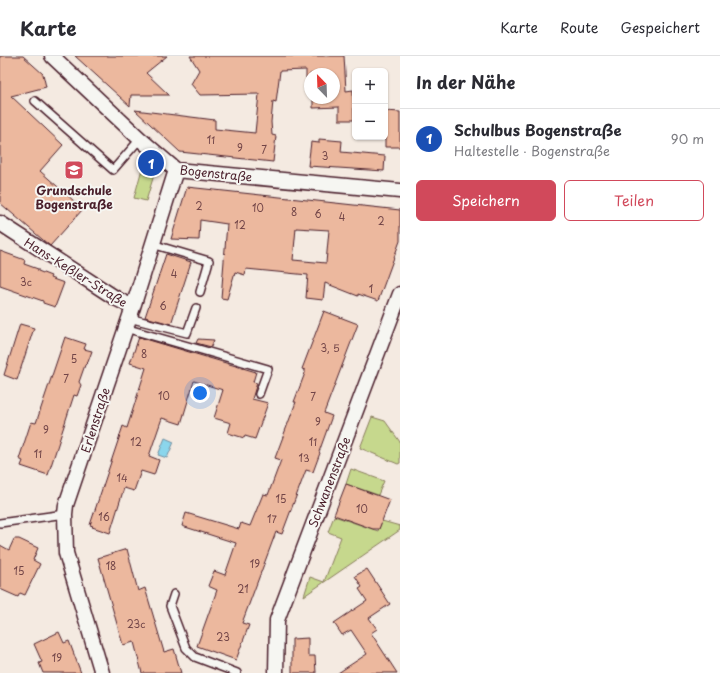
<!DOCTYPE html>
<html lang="de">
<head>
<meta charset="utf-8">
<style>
  body { margin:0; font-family:"Playpen Sans",sans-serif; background:#f7f7f7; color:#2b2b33 }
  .controls { position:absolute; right:12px; top:12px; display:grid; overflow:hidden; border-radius:6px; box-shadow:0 1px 3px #0004 }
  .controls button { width:36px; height:36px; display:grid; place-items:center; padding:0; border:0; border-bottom:1px solid #e1e1e2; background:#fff; color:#2b2b33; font:20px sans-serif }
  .compass { position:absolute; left:304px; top:12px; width:36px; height:36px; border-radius:50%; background:#fff; box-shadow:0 1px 3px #0004; rotate:337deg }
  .you { position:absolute; left:200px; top:337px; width:14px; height:14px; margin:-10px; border:3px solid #fff; border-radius:50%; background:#1a73e8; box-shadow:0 0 0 6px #1a73e833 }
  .badge { display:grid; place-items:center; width:26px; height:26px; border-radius:50%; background:#d1495b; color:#fff; font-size:13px; font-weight:700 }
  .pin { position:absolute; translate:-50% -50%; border:2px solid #fff; box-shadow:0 1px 4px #0006 }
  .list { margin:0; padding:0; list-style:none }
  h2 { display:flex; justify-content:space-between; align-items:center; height:52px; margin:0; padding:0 16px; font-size:17px }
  h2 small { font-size:13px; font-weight:400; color:#7c7c81 }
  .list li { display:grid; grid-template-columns:26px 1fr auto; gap:12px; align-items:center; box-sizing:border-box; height:60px; padding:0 16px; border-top:1px solid #e1e1e2 }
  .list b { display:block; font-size:15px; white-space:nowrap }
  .list p { margin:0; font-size:13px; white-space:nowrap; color:#7c7c81 }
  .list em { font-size:13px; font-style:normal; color:#7c7c81 }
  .actions { display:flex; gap:8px; padding:12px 16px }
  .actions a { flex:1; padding:9px 0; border:1px solid #d1495b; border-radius:6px; text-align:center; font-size:14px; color:#d1495b }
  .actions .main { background:#d1495b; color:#fff }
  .map { position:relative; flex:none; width:400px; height:617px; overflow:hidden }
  header { display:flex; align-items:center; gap:24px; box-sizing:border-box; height:56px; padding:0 20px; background:#fff; border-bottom:1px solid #e1e1e2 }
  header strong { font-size:19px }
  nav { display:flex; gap:22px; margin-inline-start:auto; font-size:14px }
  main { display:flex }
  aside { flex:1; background:#fff }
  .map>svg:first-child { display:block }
</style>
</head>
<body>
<header>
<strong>Karte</strong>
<nav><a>Karte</a><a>Route</a><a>Gespeichert</a></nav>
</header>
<main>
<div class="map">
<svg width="400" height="617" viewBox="0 0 400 617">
  <rect width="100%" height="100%" fill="#f4eae1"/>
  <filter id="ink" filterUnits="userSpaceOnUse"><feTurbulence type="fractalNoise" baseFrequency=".025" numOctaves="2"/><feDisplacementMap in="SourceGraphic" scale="8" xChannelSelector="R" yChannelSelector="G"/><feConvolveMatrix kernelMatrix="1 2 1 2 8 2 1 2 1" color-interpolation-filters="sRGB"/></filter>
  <g filter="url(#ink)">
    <path fill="#c6d88d" stroke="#887c5c" d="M 143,109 L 154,119 L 146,145 L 134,142 Z
      M 372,361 L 385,365 L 400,386 L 400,407 L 398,408 L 360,392 Z
      M 351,413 L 384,425 L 378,439 L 346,428 Z
      M 334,460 L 378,475 L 382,465 L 400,470 L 400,474 L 304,540 L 310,521 L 324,526 L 341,481 L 328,476 Z"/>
    <path fill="#8bd6ec" stroke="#718d9f" d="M 165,382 L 174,386 L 167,402 L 158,399 Z"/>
    <path fill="#ecb89e" stroke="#4a1f2b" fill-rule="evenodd" d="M 0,0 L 23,0 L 43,18 L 46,31 L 11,40 L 63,89 L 40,115 L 83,153 L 50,190 L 0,147 Z
      M 75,0 L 167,0 L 146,17 L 169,39 L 131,39 L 130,50 Z
      M 190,0 L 344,0 L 346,35 L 353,34 L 354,64 L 339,64 L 339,51 L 313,52 L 313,42 L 334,42 L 334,18 L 310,18 L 310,22 L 306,22 L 306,14 L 280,15 L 276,46 L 273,45 L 271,66 L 272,79 L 276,80 L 273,106 L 180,96 L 135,54 L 215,64 L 215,73 L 255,77 L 259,38 L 200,39 L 191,28 L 199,14 Z
      M 385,55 L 400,56 L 400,91 L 385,91 Z
      M 319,83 L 342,85 L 341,96 L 385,100 L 384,115 L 308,110 L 311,86 L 319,87 Z
      M 187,131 L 400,154 L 400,185 L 378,245 L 358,238 L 358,240 L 325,227 L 323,244 L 306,242 L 308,219 L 246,213 L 245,219 L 235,216 L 227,243 L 221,242 L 227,168 L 200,164 L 199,184 L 171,183 ZM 296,172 L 329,174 L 326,207 L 293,204 Z
      M 0,195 L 25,204 L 24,208 L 38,213 L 38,215 L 51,220 L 50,222 L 64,227 L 55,251 L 43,247 L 43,245 L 0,230 Z
      M 166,198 L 191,206 L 171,268 L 145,261 Z
      M 324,255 L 358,268 L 324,357 L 332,360 L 319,396 L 320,397 L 313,416 L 306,414 L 282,478 L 276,476 L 242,567 L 249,569 L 236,604 L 197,590 L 217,534 L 208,530 L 214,515 L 225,519 L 236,487 L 182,470 L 186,457 L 239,473 L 241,467 L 250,470 L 263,438 L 268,439 L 281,404 L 275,402 L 296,346 L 294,346 L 305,317 L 305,314 L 302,313 Z
      M 20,268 L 34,272 L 17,324 L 4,319 Z
      M 65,281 L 86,288 L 84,293 L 92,295 L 88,306 L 85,309 L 79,326 L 81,329 L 77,340 L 74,339 L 48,419 L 21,410 L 23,405 L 19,403 L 31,366 L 36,367 Z
      M 139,281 L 256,316 L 253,326 L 257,327 L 252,343 L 268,347 L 255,383 L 245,380 L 244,382 L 228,377 L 231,367 L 214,362 L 223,334 L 194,325 L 181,368 L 162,362 L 149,400 L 159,404 L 154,419 L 141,415 L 134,435 L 124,432 L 110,477 L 92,471 L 93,470 L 90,469 L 123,370 L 127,372 L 146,312 L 130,307 Z
      M 198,283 L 214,284 L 211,291 L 196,287 Z
      M 346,428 L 390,444 L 379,473 L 373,473 L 334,459 Z
      M 14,483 L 19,483 L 38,492 L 33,504 L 40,508 L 25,539 L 20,537 L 18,541 L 0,533 L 0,489 L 9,494 Z
      M 127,493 L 138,535 L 145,532 L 164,596 L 174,593 L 181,617 L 142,617 L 134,586 L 123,589 L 98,502 Z
      M 367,513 L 390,548 L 369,562 L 377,573 L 371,577 L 397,617 L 338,617 L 367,598 L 351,574 L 342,579 L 334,567 L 367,545 L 359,533 L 362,531 L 355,520 Z
      M 59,576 L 64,587 L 69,585 L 81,617 L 43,617 L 39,607 L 42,606 L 34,588 Z
      M 308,582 L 308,600 L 315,600 L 316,617 L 292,617 L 292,583 Z"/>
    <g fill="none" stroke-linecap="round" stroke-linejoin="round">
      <defs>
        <path id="service" d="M 35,45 L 113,114 L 140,83
          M 152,188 L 209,205 L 200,236
          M 129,262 L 187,277 L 196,252
          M 125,272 L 268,313 L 259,338
          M 0,467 L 65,458
          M 174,538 L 170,550 L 186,592 L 195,601 L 237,617"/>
        <path id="minor" d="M 52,0 L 140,83 L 176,114 L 400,135
          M 0,167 L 117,243 L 133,251
          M 102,617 L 66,497 L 65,458 L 66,449 L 133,251 L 176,114
          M 276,617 L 277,564 L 400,238"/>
      </defs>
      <use href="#service" stroke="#4a1f2b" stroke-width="10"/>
      <use href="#minor" stroke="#4a1f2b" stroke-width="17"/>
      <use href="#service" stroke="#f6f6f2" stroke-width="7"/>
      <use href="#minor" stroke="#f6f6f2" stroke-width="14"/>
    </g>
  </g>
  <defs>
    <symbol id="school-square" viewBox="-11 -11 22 22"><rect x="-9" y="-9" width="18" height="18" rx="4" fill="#d1495b" stroke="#f6f6f2"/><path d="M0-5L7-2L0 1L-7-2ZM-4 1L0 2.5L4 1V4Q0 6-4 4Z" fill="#fff"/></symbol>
  </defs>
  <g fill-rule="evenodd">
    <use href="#school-square" x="63" y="103" width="22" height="22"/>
  </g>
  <g text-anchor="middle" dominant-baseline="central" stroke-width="4" stroke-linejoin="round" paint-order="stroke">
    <g font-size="10" fill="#724548">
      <text x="211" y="83">11</text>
      <text x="240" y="91">9</text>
      <text x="264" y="93">7</text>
      <text x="325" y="99">3</text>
      <text x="199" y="149">2</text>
      <text x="258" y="151">10</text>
      <text x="294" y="155">8</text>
      <text x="318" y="157">6</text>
      <text x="342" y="160">4</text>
      <text x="381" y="164">2</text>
      <text x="240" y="168">12</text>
      <text x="174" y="217">4</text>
      <text x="26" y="225">3c</text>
      <text x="371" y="232">1</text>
      <text x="163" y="249">6</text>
      <text x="330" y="291">3, 5</text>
      <text x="144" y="297">8</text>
      <text x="74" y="302">5</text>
      <text x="66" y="322">7</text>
      <text x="164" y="339">10</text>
      <text x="313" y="340">7</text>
      <text x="318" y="365">9</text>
      <text x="46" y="373">9</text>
      <text x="136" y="385">12</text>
      <text x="313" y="385">11</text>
      <text x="38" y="397">11</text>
      <text x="304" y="401">13</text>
      <text x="122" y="421">14</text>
      <text x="281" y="442">15</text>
      <text x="362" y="452">10</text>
      <text x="104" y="460">16</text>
      <text x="272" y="462">17</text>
      <text x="255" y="507">19</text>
      <text x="111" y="509">18</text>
      <text x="19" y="514">15</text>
      <text x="243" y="532">21</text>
      <text x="136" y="567">23c</text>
      <text x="223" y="580">23</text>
      <text x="57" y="601">19</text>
    </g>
    <g font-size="12" fill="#4a1f2b" stroke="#f6f6f2">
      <text transform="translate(216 117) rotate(6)">Bogenstraße</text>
      <text transform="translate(76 216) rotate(32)">Hans-Keßler-Straße</text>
      <text transform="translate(95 364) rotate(-72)">Erlenstraße</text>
      <text transform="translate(329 426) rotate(-69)">Schwanenstraße</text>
    </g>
    <g font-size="12" font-weight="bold" fill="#4a1f2b" stroke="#f6f6f2">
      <text x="74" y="134">Grundschule<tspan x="74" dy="14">Bogenstraße</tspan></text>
    </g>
  </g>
</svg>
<div class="controls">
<button>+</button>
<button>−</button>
</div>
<svg class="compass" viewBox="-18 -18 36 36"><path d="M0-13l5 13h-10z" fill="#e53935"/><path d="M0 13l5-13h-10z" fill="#7c7c81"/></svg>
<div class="you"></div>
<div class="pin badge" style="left:151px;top:107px;background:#1a4fb4">1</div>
</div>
<aside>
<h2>In der Nähe<small></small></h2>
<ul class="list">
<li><span class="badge" style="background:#1a4fb4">1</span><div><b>Schulbus Bogenstraße</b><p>Haltestelle · Bogenstraße</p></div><em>90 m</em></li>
</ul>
<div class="actions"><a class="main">Speichern</a><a>Teilen</a></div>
</aside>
</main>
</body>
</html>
